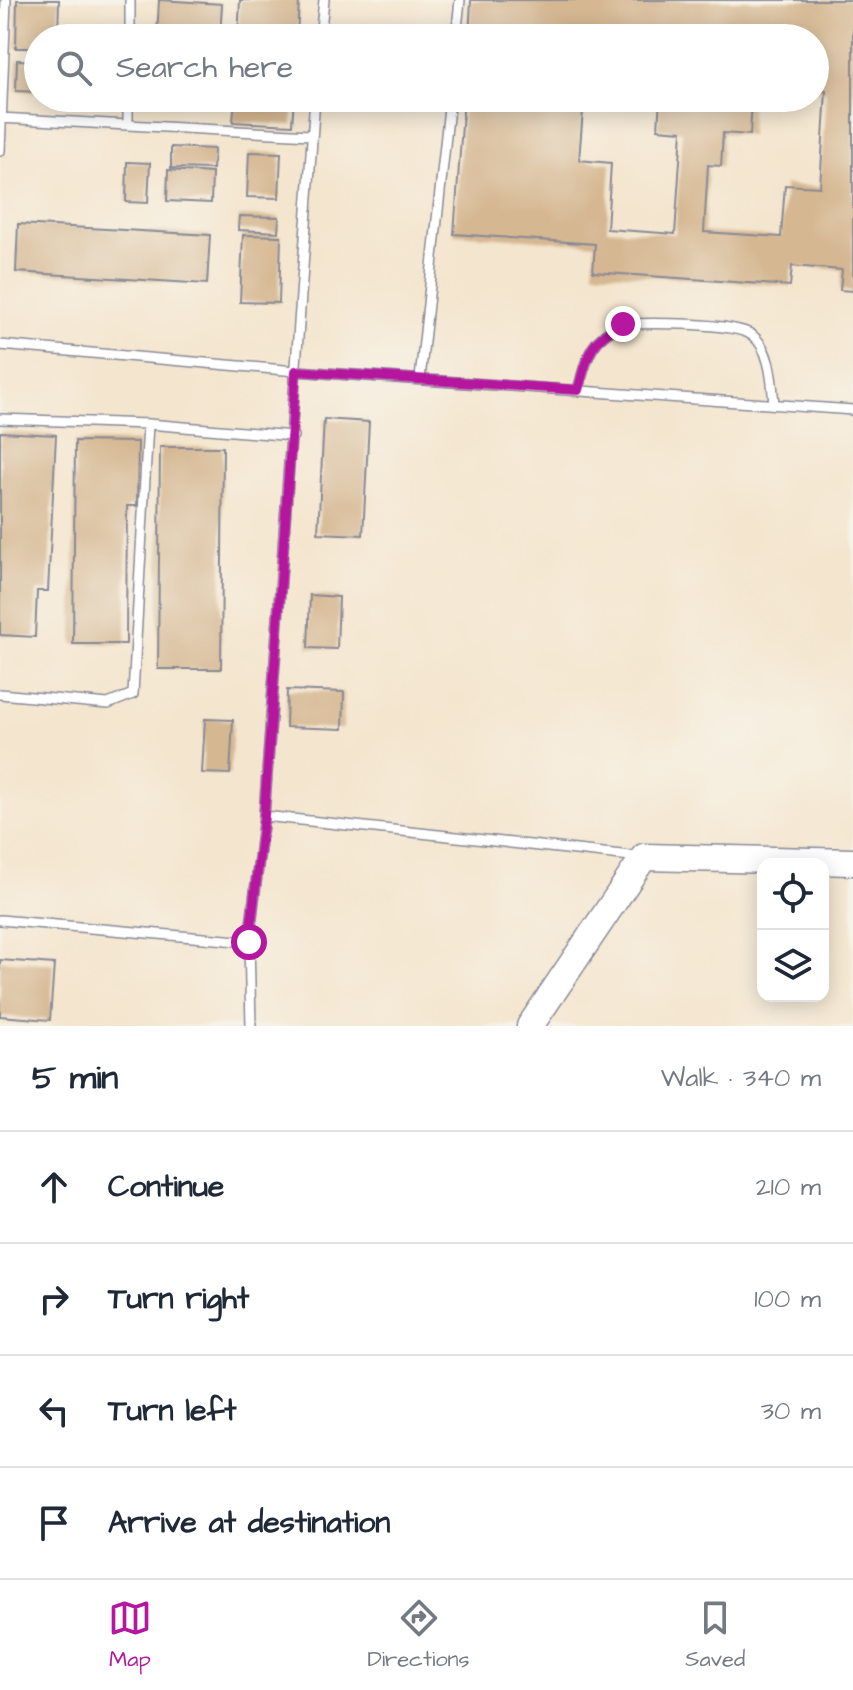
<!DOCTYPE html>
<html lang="en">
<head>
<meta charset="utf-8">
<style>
  body { margin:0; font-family:"Architects Daughter",sans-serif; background:#f2f2f3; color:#1f2937 }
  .controls { position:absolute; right:24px; bottom:24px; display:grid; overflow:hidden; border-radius:16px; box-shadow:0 4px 20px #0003 }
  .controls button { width:72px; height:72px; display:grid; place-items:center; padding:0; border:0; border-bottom:2px solid #e0e1e3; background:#fff; color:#1f2937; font:40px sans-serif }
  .stop { position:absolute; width:24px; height:24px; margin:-18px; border:6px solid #b5179e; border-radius:50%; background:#fff }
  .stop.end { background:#b5179e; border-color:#fff; box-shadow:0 2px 8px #0008 }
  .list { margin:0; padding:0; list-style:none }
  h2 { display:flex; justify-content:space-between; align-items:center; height:104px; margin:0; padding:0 32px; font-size:34px }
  h2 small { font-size:26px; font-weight:400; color:#747a83 }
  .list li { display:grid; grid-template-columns:52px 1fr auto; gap:24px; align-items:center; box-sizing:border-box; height:112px; padding:0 32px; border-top:2px solid #e0e1e3 }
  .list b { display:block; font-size:30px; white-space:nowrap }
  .list em { font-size:26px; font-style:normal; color:#747a83 }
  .icon { flex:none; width:44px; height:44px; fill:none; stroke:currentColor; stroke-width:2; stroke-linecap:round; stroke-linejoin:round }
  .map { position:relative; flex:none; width:853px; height:1026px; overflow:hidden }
  .search { position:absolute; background:#fff; box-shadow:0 4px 20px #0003; left:24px; right:24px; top:24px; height:88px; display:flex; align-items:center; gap:20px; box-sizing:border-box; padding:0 28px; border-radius:44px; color:#747a83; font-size:30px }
  .sheet { height:552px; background:#fff }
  nav { display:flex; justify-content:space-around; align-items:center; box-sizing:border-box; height:112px; border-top:2px solid #e0e1e3; background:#fff; font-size:22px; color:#747a83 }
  nav a { display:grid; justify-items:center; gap:4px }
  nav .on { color:#b5179e }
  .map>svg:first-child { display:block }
</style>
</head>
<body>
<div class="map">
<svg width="853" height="1026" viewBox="0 0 853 1026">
  <rect width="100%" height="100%" fill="#f7f3e8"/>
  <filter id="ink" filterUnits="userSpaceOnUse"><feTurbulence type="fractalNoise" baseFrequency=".0125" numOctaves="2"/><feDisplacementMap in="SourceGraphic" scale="16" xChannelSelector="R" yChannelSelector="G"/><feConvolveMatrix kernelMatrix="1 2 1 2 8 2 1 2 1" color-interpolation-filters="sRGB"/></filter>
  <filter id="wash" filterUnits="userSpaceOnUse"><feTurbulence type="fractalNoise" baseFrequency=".006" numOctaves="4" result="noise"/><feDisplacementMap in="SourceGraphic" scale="32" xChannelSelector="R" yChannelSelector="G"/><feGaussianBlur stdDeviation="1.8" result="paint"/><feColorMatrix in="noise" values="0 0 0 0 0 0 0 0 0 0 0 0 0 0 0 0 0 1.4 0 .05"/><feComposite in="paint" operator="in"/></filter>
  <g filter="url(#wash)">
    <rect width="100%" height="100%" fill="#f4e5ce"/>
    <g id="blocks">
      <path fill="#d5b792" d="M 17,0 L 59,0 L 58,38 L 38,38 L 38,48 L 16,48 Z
        M 159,0 L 222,4 L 220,38 L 157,38 Z
        M 240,0 L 299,0 L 297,38 L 238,38 Z
        M 471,0 L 853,0 L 853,291 L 840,290 L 842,270 L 792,266 L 790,286 L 593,272 L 595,244 L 454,234 L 464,98 L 584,98 L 579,160 L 611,163 L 607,229 L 675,234 L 682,131 L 658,129 L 660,98 L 752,98 L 750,135 L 723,133 L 721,166 L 708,165 L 704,232 L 781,237 L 785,185 L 820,187 L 826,91 L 815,90 L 815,38 L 469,38 Z
        M 17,60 L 38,61 L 38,92 L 16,91 Z
        M 162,98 L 206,98 L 205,103 L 162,100 Z
        M 235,98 L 294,98 L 292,125 L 233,122 Z
        M 171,147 L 214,149 L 213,169 L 171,168 Z
        M 249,152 L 281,153 L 279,198 L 247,197 Z
        M 127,162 L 150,163 L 148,203 L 126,202 Z
        M 168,170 L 212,173 L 211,203 L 167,201 Z
        M 239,216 L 279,217 L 278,232 L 238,230 Z
        M 18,224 L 210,235 L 207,284 L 16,272 Z
        M 243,235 L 281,236 L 279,303 L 240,302 Z
        M 324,419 L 369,422 L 363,535 L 318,533 Z
        M 0,432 L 56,435 L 48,591 L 37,591 L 35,637 L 0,635 Z
        M 75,441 L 138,442 L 137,506 L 127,506 L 126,644 L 73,644 Z
        M 160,447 L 223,447 L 221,669 L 158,669 Z
        M 310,595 L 339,597 L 337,649 L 308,648 Z
        M 287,690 L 344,692 L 343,729 L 286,727 Z
        M 205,719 L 233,720 L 230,774 L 202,773 Z
        M 0,960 L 54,964 L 50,1020 L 0,1016 Z"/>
    </g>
  </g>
  <g filter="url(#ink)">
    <use href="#blocks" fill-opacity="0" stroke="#888a96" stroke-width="2"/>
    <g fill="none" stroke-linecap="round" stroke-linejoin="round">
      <defs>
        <path id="lane" d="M 130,38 L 130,0
          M 320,38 L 324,0
          M 456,38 L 460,0
          M 0,118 L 311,135
          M 128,125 L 128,98
          M 0,151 L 6,0
          M 0,345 L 296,371 L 853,410
          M 420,379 L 450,98
          M 578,390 C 587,358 589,339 623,324 C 648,323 733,322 752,335 C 771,349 772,383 774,404
          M 0,419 L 148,424 L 293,436
          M 0,694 L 108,704 L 133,694 L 148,424
          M 264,816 L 640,857
          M 0,920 L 249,942
          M 251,1026 L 249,942 L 264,816 L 315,98"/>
        <path id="secondary" d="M 530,1026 L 644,857 L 853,862"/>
      </defs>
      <use href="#lane" stroke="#888a96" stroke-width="12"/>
      <use href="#secondary" stroke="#888a96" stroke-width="29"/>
      <use href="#lane" stroke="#fff" stroke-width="9"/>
      <use href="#secondary" stroke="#fff" stroke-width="26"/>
    </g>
  </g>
  <g fill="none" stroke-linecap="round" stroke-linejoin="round" filter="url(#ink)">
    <path stroke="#b5179e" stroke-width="10" d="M 249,942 L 264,816 L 296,371 L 578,390 C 587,358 589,339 623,324"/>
  </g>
</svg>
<div class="controls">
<button><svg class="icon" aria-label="locate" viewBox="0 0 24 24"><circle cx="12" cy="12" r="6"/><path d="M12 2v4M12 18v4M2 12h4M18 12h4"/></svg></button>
<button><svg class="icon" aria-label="layers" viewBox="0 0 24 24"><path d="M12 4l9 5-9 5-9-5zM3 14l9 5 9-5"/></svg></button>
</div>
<div class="stop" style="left:249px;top:942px"></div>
<div class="stop end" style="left:623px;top:324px"></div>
<div class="search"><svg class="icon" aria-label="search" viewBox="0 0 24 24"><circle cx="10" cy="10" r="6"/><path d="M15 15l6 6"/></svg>Search here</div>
</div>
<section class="sheet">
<h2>5 min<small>Walk · 340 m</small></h2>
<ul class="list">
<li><svg class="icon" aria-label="ahead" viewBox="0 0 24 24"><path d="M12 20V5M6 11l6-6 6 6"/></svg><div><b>Continue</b></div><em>210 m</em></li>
<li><svg class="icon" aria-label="right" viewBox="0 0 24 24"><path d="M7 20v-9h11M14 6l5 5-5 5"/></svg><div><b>Turn right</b></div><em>100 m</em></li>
<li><svg class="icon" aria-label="left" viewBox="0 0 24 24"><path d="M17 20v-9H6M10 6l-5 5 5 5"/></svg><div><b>Turn left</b></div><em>30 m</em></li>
<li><svg class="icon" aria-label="arrive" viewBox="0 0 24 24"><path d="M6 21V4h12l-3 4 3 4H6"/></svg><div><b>Arrive at destination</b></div></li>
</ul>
</section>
<nav>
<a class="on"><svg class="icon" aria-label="map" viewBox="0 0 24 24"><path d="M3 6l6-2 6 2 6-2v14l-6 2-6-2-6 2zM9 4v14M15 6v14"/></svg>Map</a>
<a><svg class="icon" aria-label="directions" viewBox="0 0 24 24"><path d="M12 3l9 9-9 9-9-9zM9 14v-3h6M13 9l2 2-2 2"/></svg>Directions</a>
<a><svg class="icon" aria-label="saved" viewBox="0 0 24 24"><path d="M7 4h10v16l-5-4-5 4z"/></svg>Saved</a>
</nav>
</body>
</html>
